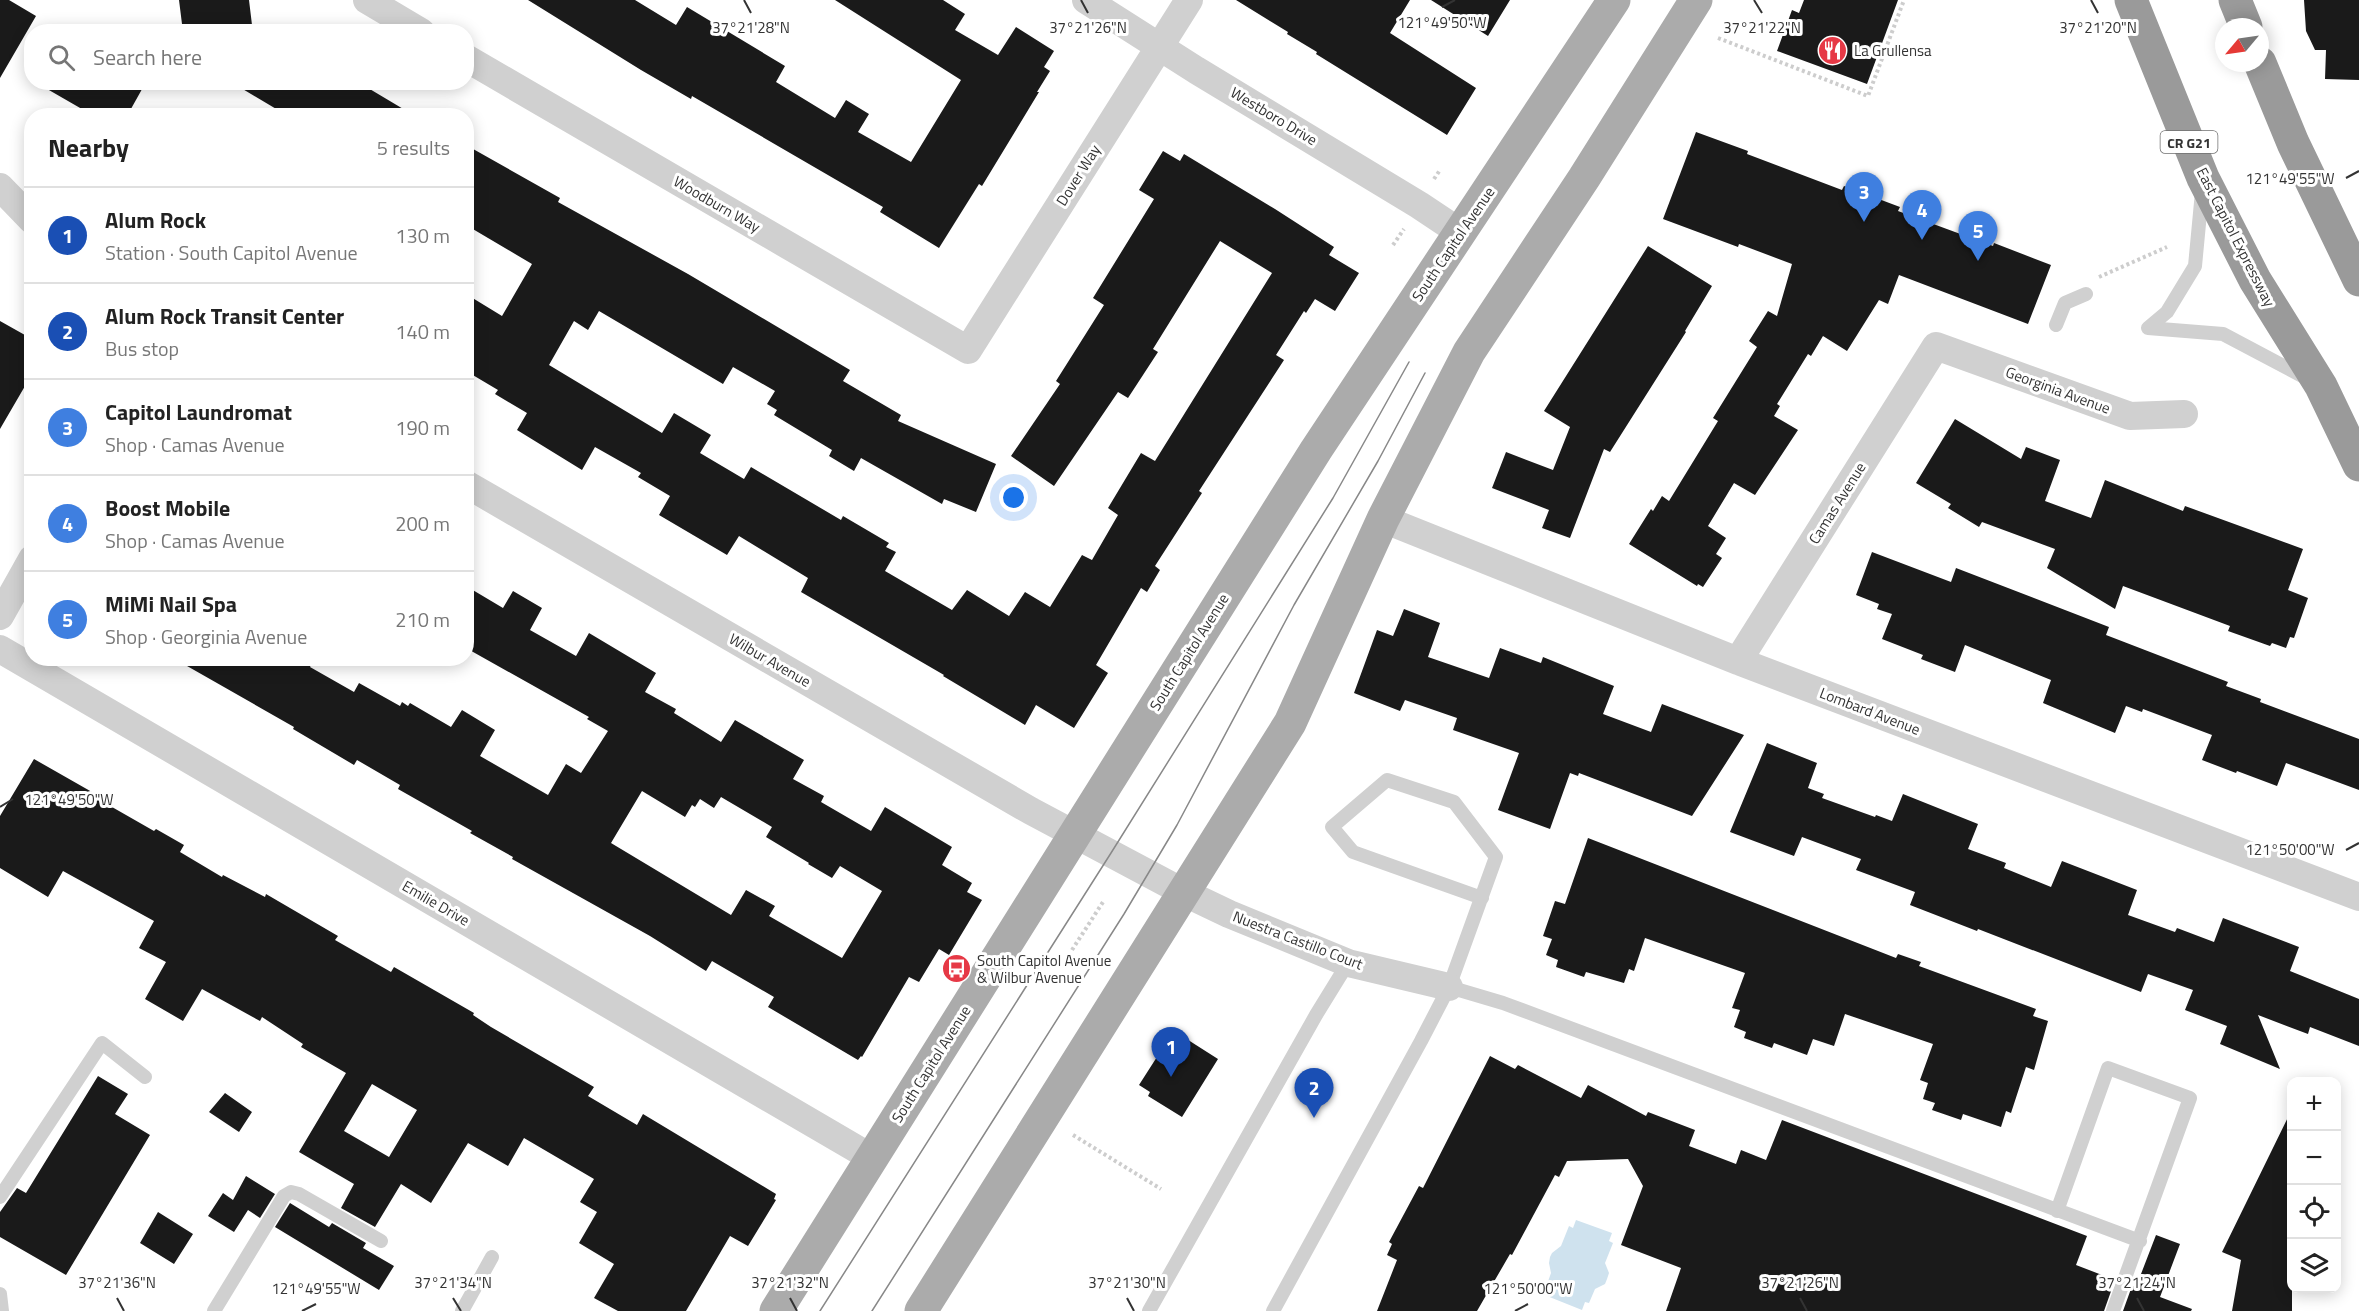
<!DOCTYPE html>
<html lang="en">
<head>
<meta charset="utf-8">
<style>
  body { margin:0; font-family:"Titillium Web",sans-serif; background:#f2f2f2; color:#222 }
  .controls { position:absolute; right:18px; bottom:18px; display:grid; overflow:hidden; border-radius:12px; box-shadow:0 3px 15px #0003 }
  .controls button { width:54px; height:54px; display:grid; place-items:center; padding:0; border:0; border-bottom:2px solid #e0e0e0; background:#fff; color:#222; font:30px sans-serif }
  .compass { position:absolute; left:2215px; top:18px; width:54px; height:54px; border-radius:50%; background:#fff; box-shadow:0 3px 15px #0003; rotate:241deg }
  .you { position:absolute; left:1014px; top:498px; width:21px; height:21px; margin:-15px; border:4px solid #fff; border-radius:50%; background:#1a73e8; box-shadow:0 0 0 9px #1a73e833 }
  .badge { display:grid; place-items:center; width:39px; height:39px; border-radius:50%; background:#e63946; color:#fff; font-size:20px; font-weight:700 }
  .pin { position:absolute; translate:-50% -50px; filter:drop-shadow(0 2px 3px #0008) }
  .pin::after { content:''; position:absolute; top:32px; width:21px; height:18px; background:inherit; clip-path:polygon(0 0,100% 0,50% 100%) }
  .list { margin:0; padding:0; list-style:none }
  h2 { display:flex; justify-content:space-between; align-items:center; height:78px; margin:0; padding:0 24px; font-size:26px }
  h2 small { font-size:20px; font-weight:400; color:#767676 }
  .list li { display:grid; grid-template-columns:39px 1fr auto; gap:18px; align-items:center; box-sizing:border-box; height:96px; padding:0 24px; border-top:2px solid #e0e0e0 }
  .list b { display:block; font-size:22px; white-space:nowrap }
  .list p { margin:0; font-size:20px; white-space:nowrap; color:#767676 }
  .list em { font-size:20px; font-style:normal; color:#767676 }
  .icon { flex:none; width:33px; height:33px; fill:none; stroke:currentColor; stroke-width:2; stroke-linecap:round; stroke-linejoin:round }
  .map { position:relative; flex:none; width:2359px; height:1311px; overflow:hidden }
  .search { position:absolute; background:#fff; box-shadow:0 3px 15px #0003; left:24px; top:24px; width:450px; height:66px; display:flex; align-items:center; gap:15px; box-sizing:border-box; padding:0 21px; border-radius:24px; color:#767676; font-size:22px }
  .panel { position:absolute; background:#fff; box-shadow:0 3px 15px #0003; left:24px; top:108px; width:450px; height:558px; border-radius:24px }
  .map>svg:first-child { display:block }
</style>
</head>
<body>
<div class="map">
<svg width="2359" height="1311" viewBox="0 0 2359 1311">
  <rect width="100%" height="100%" fill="#fff"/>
  <path fill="#cfe2ee" d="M 1576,1220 L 1612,1233 L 1609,1241 L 1613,1243 L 1605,1263 L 1609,1273 L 1607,1279 L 1605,1284 L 1595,1289 L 1589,1303 L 1585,1302 L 1582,1310 L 1547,1296 L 1550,1289 L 1546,1287 L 1551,1273 L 1549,1263 L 1550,1257 L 1552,1253 L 1561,1246 L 1569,1226 L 1573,1228 Z"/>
  <path fill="#1a1a1a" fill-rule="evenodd" d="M 0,0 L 9,0 L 36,16 L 0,78 Z
    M 179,0 L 249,0 L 252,25 L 245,26 L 246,32 L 183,32 Z
    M 528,0 L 635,0 L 676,25 L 687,7 L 785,66 L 776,82 L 835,118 L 846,100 L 869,114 L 858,132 L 911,162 L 961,80 L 835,0 L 943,0 L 965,14 L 955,30 L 998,55 L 1016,27 L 1054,51 L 1044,67 L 1050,71 L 1037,92 L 1039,92 L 982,186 L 979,184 L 939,248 L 880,212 L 883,207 L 692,96 L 691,99 L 641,70 Z
    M 1236,0 L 1410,0 L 1390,33 L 1476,88 L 1447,135 L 1316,54 L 1317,52 L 1287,34 L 1288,32 Z
    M 1431,0 L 1510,0 L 1488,36 Z
    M 1804,0 L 1898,0 L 1867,84 L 1777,51 L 1792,10 L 1799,13 Z
    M 2304,0 L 2359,0 L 2359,80 L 2325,79 L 2326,50 L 2315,50 L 2306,31 Z
    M 35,82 L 146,82 L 127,116 L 94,116 Z
    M 231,82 L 358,82 L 415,116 L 288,116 Z
    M 1696,132 L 1748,151 L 1747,154 L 1842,190 L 1844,186 L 1900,207 L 1898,211 L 1993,246 L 1994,243 L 2051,265 L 2028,324 L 1899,275 L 1888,304 L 1879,300 L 1847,351 L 1823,336 L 1811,356 L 1808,354 L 1777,404 L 1780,406 L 1774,416 L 1798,430 L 1755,495 L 1734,483 L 1708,526 L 1726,538 L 1716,554 L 1722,558 L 1703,587 L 1698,584 L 1697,586 L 1629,544 L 1651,509 L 1653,511 L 1662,496 L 1669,501 L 1718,421 L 1713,418 L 1757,347 L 1749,341 L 1768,311 L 1777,316 L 1792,264 L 1739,244 L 1738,247 L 1663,219 Z
    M 466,145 L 560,198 L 558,202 L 688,274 L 850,370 L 843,381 L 901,415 L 898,421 L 996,464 L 976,512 L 944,499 L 942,504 L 861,458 L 854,471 L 829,456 L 832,450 L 774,415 L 777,410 L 767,404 L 775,391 L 733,367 L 723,384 L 599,311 L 588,330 L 574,321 L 549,365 L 662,433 L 674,413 L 711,435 L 700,453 L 744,479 L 751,467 L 841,520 L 843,516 L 889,543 L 886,547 L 896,552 L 885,571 L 952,610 L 967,590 L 1009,616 L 1025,592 L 1050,607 L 1082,555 L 1092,560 L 1118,515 L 1108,508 L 1141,453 L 1155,461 L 1272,273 L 1220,241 L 1153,349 L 1158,352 L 1128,398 L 1118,392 L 1054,486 L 1011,456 L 1060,384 L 1056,381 L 1104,305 L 1093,298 L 1154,199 L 1139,190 L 1163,151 L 1180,161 L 1184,154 L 1275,209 L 1334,247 L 1329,255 L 1359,273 L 1335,311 L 1315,299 L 1306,313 L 1304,311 L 1276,355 L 1284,360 L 1199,491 L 1202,493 L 1155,566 L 1160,570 L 1147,592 L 1141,588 L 1096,665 L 1108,673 L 1074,728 L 1036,705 L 1025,725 L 943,676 L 944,675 L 801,592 L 808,578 L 739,536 L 727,555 L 659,515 L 670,496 L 638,477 L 641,473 L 595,447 L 582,470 L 517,430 L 527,413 L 495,394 L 498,390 L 466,371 L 466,294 L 502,316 L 532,264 L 466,225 Z
    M 1648,246 L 1712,286 L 1685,331 L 1686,332 L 1610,452 L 1604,449 L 1570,538 L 1542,528 L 1549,510 L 1492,488 L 1506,452 L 1553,470 L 1570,427 L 1544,411 Z
    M 0,321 L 32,339 L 32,374 L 0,429 Z
    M 1955,419 L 2021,459 L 2026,447 L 2060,460 L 2045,501 L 2091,518 L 2105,480 L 2183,511 L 2185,506 L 2303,549 L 2288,590 L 2308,598 L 2294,638 L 2290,637 L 2286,648 L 2272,643 L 2270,646 L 2228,631 L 2230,626 L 2123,586 L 2115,609 L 2047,568 L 2055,549 L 1982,522 L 1979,527 L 1948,508 L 1951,504 L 1916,483 Z
    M 1872,552 L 1951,582 L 1956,568 L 2109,627 L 2106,635 L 2228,682 L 2226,686 L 2261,699 L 2260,702 L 2359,739 L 2359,790 L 2286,763 L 2277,786 L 2237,771 L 2236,773 L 2202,760 L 2212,735 L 2143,709 L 2142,712 L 2126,706 L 2115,733 L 2043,703 L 2051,680 L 1965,645 L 1955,672 L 1921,659 L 1923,655 L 1882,639 L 1892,614 L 1877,609 L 1879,604 L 1856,595 Z
    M 466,586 L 503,608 L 513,591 L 542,608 L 530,630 L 576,656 L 589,633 L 656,673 L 645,692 L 676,709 L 674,713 L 721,742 L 735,720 L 804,760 L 793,779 L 824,796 L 821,802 L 871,831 L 885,807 L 952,847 L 942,865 L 972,883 L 967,892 L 982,900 L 949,955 L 939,949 L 919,982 L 909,977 L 862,1057 L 861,1056 L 858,1060 L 768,1007 L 774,997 L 712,961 L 706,971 L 650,936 L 512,859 L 513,857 L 470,833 L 472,831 L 398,789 L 400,785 L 357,760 L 354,765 L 293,729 L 294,727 L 173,658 L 315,658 L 310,667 L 354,692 L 359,683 L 400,706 L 402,702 L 408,706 L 410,703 L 451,727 L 462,710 L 495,730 L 480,756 L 548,795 L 566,764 L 581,773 L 608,731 L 587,719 L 589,717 L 466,648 ZM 642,791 L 685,817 L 692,805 L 695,807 L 700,799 L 714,808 L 721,797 L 772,827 L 766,837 L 809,863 L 808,864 L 832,878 L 840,866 L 882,891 L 842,958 L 769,916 L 775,906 L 746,890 L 731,915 L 611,843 Z
    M 1404,609 L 1440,623 L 1428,657 L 1489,678 L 1500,648 L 1541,663 L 1543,657 L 1614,686 L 1603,714 L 1651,732 L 1662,704 L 1744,735 L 1692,816 L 1579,773 L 1578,776 L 1570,773 L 1550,829 L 1498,810 L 1519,753 L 1453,730 L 1457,718 L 1405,700 L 1400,711 L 1354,693 L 1377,630 L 1393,636 Z
    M 1767,743 L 1817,763 L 1808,788 L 1824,794 L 1822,798 L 1875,817 L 1876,815 L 1892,821 L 1903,794 L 1978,824 L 1968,849 L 2006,863 L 2004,868 L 2051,887 L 2062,861 L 2137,890 L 2128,915 L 2175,932 L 2177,928 L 2214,942 L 2223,918 L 2299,947 L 2290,971 L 2359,999 L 2359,1046 L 2310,1027 L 2308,1034 L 2258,1015 L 2280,1069 L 2220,1044 L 2227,1026 L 2185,1010 L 2193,990 L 2148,974 L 2141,992 L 1978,929 L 1977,931 L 1910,905 L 1915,892 L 1856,870 L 1861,859 L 1802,837 L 1794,856 L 1730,832 Z
    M 34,759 L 113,804 L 112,807 L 154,831 L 156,829 L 184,845 L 180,852 L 222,877 L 223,875 L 265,897 L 266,894 L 338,936 L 335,940 L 391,972 L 394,967 L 474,1013 L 473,1015 L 491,1027 L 594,1087 L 588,1096 L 637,1125 L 643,1114 L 776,1194 L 774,1199 L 776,1200 L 748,1246 L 730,1236 L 686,1311 L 618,1311 L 594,1298 L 614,1264 L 579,1243 L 597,1212 L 580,1202 L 594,1179 L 524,1138 L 508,1166 L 468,1143 L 431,1203 L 401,1184 L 375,1227 L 341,1208 L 354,1184 L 299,1152 L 346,1073 L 301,1047 L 303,1044 L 262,1017 L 260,1021 L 202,989 L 183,1021 L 145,999 L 166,962 L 139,948 L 154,921 L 63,871 L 48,897 L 0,868 L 0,816 ZM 372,1084 L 417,1110 L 389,1157 L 344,1131 Z
    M 1588,838 L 1896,958 L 1898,954 L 1921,962 L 1919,966 L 2036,1009 L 2033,1016 L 2048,1021 L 2034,1070 L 2026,1067 L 2011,1113 L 2006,1111 L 2001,1127 L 1963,1114 L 1961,1120 L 1932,1110 L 1935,1103 L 1923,1099 L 1928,1083 L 1920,1080 L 1933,1044 L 1845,1014 L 1834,1046 L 1813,1039 L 1807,1055 L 1774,1043 L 1772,1048 L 1744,1038 L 1746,1032 L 1734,1027 L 1740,1010 L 1732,1008 L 1745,973 L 1645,938 L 1634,971 L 1629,969 L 1624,983 L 1586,972 L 1584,977 L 1556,967 L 1558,960 L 1546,955 L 1552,939 L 1543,936 L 1555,901 L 1565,904 Z
    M 1171,1035 L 1182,1041 L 1185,1038 L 1218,1059 L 1182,1117 L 1148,1096 L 1150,1092 L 1139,1085 Z
    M 1490,1056 L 1515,1069 L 1518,1065 L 1581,1098 L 1588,1085 L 1646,1116 L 1648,1112 L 1695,1130 L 1689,1146 L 1736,1164 L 1741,1150 L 1766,1160 L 1782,1120 L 2087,1236 L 2076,1265 L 2115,1280 L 2104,1311 L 1666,1311 L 1681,1268 L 1621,1245 L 1643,1186 L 1628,1159 L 1567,1161 L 1559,1177 L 1555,1175 L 1512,1255 L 1510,1254 L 1477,1311 L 1377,1311 L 1397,1260 L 1387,1255 L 1392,1244 L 1389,1242 L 1419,1186 L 1423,1188 Z
    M 98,1076 L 128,1094 L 115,1114 L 150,1135 L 66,1275 L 0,1237 L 0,1212 L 17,1188 L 26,1193 Z
    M 225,1093 L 252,1112 L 239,1132 L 209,1112 Z
    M 2292,1109 L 2292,1311 L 2232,1311 L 2241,1260 L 2222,1252 Z
    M 246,1176 L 275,1194 L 260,1218 L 248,1210 L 234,1232 L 208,1216 L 223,1193 L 233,1200 Z
    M 290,1203 L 329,1227 L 332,1223 L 366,1243 L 363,1248 L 394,1266 L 379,1290 L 275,1227 Z
    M 158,1212 L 193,1234 L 174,1264 L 140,1243 Z
    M 2156,1235 L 2180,1244 L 2160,1297 L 2192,1309 L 2191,1311 L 2123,1311 L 2132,1286 L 2136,1287 Z"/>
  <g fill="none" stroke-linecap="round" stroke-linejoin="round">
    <path stroke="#cdcdcd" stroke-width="4" stroke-dasharray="3 3" stroke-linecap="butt" d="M 1718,38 L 1868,96 L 1904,0
      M 1434,179 L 1440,170
      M 1393,245 L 1404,229
      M 2099,277 L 2167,247
      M 1072,950 L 1103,902
      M 1073,1135 L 1161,1189"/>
    <path stroke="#d0d0d0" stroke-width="14" d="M 2056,325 L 2065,303 L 2086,294
      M 2148,328 L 2223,334 L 2308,379
      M 2148,328 L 2167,312 L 2195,266 L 2202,192
      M 1449,987 L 1503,1003 L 2140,1241
      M 0,1197 L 102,1043 L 145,1077
      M 2057,1211 L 2108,1068 L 2190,1098 L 2113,1311
      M 0,1294 L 2,1311
      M 214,1311 L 284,1196 L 291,1192 L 299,1194 L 381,1241
      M 462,1311 L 492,1257
      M 1149,1311 L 1316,1015 L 1348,963
      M 1273,1311 L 1421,1041 L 1449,987 L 1496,857 L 1454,802 L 1387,780 L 1332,827 L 1353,852 L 1482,898"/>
    <path stroke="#d0d0d0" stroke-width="28" d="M 367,0 L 421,32
      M 1086,0 L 1196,70 L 1419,205 L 1461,233
      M 466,58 L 968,350 L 1189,0
      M 0,187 L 32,220
      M 466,484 L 1031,811 L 1185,893 L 1229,914 L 1348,963 L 1449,987
      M 1383,519 L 1738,661 L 2359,897
      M 0,616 L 32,559
      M 0,649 L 872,1158
      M 1738,661 L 1936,346 L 2130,416 L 2184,414"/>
    <path stroke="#ababab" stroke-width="33" d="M 776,1311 L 1316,450 L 1614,0
      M 921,1311 L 1290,723 L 1383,519 L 1469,352 L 1584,178 L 1696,0"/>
    <path stroke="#9a9a9a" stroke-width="33" d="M 2131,0 L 2203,178 L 2255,280 L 2321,386 L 2359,465
      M 2235,0 L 2246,27
      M 2260,63 L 2293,143 L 2359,280"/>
    <path stroke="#888" stroke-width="1.5" d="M 820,1311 L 1111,853 L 1333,498 L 1409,362
      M 872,1311 L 1124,914 L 1177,825 L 1294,605 L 1378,461 L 1425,373"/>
  </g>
  <path fill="none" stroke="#333" stroke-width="2" d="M 744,0 L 751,13M 1081,0 L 1088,13M 1754,0 L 1762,13M 2091,0 L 2098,13M 1442,7 L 1455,0M 2346,178 L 2359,171M 0,807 L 13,799M 2346,850 L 2359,843M 117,1298 L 124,1311M 453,1298 L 461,1311M 790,1298 L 797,1311M 1127,1298 L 1134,1311M 1800,1298 L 1807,1311M 2137,1298 L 2144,1311M 302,1311 L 316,1304M 1515,1311 L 1528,1304"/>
  <defs>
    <symbol id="restaurant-disc" viewBox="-11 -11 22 22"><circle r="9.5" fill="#e63946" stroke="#fff"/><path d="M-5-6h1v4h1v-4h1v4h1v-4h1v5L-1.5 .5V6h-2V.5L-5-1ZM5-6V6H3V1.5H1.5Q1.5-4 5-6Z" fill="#fff"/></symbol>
    <symbol id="bus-disc" viewBox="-11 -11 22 22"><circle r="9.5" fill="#e63946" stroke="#fff"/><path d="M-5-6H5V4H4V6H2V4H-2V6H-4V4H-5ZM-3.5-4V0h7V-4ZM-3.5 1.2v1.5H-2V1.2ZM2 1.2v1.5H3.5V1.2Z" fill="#fff"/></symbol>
  </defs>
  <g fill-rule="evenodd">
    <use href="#restaurant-disc" x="1816" y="34" width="33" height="33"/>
    <use href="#bus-disc" x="940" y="952" width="33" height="33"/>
  </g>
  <g text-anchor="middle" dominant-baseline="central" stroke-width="6" stroke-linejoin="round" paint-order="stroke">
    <rect fill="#fff" stroke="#707070" stroke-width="1.5" x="2160.5" y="131" width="57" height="22" rx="4.5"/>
    <g font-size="14" font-weight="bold" fill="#333">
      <text x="2189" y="142">CR G21</text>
    </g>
    <g font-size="15" fill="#333" stroke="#fff" text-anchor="start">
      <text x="1854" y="50">La Grullensa</text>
      <text x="977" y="960">South Capitol Avenue<tspan x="977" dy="17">&amp; Wilbur Avenue</tspan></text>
    </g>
    <g font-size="15" fill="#333" stroke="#fff">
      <text transform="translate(1274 116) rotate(31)">Westboro Drive</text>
      <text transform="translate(1078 175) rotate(-58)">Dover Way</text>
      <text transform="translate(717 204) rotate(30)">Woodburn Way</text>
      <text transform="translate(2236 237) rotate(63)">East Capitol Expressway</text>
      <text transform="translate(1453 244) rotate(-56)">South Capitol Avenue</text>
      <text transform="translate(2058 390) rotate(20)">Georginia Avenue</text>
      <text transform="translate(1837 503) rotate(-58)">Camas Avenue</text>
      <text transform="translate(1189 652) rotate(-58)">South Capitol Avenue</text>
      <text transform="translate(770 660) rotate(30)">Wilbur Avenue</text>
      <text transform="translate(1870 711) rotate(21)">Lombard Avenue</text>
      <text transform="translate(436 903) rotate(30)">Emilie Drive</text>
      <text transform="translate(1298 940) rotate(21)">Nuestra Castillo Court</text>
      <text transform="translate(931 1064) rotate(-58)">South Capitol Avenue</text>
    </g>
  </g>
  <g font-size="15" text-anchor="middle" fill="#333" stroke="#fff" stroke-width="6" stroke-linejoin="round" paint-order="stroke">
    <text x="1442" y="28">121°49'50"W</text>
    <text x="751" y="33">37°21'28"N</text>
    <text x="1088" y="33">37°21'26"N</text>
    <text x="1762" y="33">37°21'22"N</text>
    <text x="2098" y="33">37°21'20"N</text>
    <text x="2290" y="184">121°49'55"W</text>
    <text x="69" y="805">121°49'50"W</text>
    <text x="2290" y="855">121°50'00"W</text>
    <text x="117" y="1288">37°21'36"N</text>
    <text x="453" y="1288">37°21'34"N</text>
    <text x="790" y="1288">37°21'32"N</text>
    <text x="1127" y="1288">37°21'30"N</text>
    <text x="1800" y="1288">37°21'26"N</text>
    <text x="2137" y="1288">37°21'24"N</text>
    <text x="316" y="1294">121°49'55"W</text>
    <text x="1528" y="1294">121°50'00"W</text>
  </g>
</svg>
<div class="controls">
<button>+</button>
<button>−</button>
<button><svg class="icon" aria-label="locate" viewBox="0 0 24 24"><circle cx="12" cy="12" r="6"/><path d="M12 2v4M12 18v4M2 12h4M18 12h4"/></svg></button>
<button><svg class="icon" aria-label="layers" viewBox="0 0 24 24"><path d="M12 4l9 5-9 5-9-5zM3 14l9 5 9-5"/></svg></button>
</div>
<svg class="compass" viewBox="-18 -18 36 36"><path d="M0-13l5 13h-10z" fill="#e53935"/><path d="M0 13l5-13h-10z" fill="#767676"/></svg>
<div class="you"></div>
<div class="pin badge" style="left:1171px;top:1077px;background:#1a4fb4">1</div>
<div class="pin badge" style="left:1314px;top:1118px;background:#1a4fb4">2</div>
<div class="pin badge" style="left:1864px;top:222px;background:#3f7fe0">3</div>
<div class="pin badge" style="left:1922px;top:240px;background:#3f7fe0">4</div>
<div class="pin badge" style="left:1978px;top:261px;background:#3f7fe0">5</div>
<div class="search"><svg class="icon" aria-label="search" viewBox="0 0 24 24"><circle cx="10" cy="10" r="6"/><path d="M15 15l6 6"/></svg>Search here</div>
<section class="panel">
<h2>Nearby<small>5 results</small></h2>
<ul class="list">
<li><span class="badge" style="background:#1a4fb4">1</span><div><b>Alum Rock</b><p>Station · South Capitol Avenue</p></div><em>130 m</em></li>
<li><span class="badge" style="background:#1a4fb4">2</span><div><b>Alum Rock Transit Center</b><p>Bus stop</p></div><em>140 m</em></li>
<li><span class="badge" style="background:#3f7fe0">3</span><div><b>Capitol Laundromat</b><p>Shop · Camas Avenue</p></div><em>190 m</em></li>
<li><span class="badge" style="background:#3f7fe0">4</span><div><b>Boost Mobile</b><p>Shop · Camas Avenue</p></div><em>200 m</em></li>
<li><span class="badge" style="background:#3f7fe0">5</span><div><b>MiMi Nail Spa</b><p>Shop · Georginia Avenue</p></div><em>210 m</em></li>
</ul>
</section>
</div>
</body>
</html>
